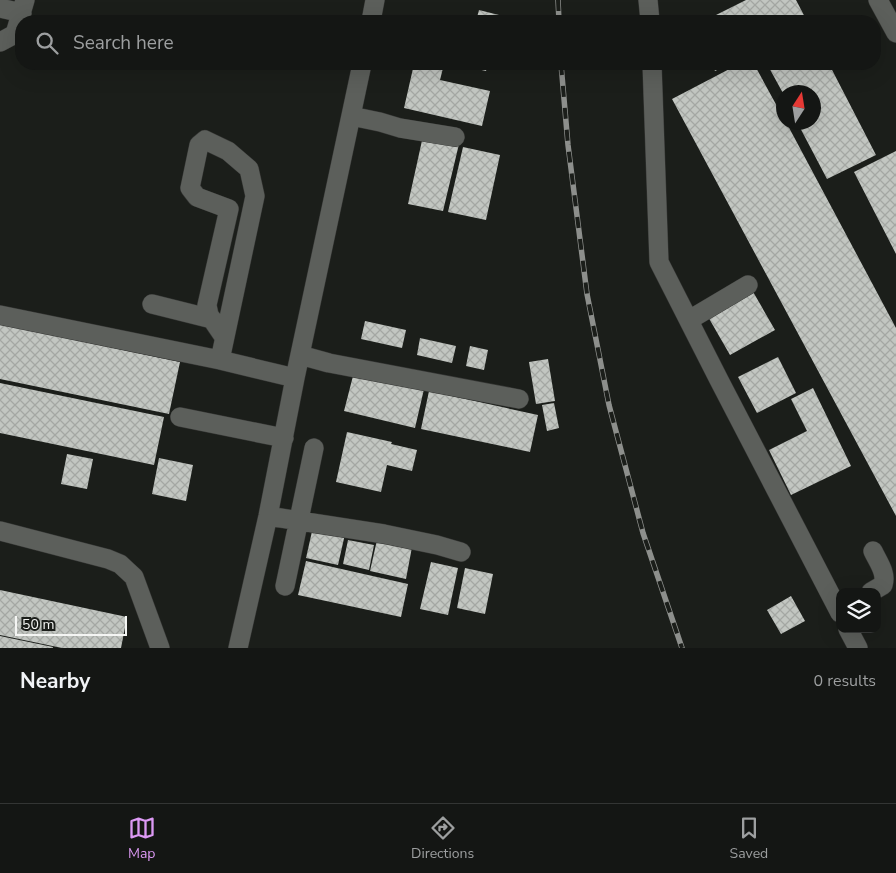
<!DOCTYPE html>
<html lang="en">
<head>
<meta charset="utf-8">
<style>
  body { margin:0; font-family:"Nunito Sans",sans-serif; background:#1d1f1d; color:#f1f3f6 }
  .controls { position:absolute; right:15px; bottom:15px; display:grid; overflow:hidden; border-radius:10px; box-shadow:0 5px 20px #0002 }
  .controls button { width:45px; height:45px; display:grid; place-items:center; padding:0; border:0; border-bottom:1px solid #333534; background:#141614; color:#f1f3f6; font:25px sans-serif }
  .compass { position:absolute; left:776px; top:85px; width:45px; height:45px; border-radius:50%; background:#141614; box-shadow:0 5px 20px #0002; rotate:12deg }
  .scale { position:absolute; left:15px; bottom:12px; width:112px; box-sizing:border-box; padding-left:5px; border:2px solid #f4f5f3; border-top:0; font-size:14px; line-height:18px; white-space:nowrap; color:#f4f5f3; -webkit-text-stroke:4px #1b1e1a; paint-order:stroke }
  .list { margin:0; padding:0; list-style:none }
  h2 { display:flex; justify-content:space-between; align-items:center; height:65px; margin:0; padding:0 20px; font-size:21px }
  h2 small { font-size:16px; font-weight:400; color:#9d9fa0 }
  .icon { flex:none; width:28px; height:28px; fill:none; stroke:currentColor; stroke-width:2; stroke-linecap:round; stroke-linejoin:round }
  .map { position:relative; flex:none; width:896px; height:648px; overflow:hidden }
  .search { position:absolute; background:#141614; box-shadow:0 5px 20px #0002; left:15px; right:15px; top:15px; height:55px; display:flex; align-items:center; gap:12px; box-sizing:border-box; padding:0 18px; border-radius:20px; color:#9d9fa0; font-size:19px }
  .sheet { height:155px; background:#141614 }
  nav { display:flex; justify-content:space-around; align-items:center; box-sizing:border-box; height:70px; border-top:1px solid #333534; background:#141614; font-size:14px; color:#9d9fa0 }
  nav a { display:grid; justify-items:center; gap:2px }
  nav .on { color:#dc99f4 }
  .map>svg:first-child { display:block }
</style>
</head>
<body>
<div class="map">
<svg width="896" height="648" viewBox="0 0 896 648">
  <defs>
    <pattern id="building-cross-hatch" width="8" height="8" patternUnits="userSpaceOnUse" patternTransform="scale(1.25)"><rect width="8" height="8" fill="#c2c6c1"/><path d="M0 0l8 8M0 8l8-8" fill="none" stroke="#a4a7a3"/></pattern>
  </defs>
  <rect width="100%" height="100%" fill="#1b1e1a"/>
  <path fill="url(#building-cross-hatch)" d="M 746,0 L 796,0 L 807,21 L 704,21 Z
    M 479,10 L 499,15 L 497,21 L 476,21 Z
    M 425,15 L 452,20 L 452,21 L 424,21 Z
    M 414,64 L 444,64 L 440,80 L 490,91 L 482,126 L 404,108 Z
    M 455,64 L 488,64 L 486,71 Z
    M 712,64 L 730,64 L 715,71 Z
    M 739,64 L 754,64 L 784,119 L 784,122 L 786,122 L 896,328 L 896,516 L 672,99 Z
    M 767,64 L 829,64 L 876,155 L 827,179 L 797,122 L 814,122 L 814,92 L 784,92 L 784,95 Z
    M 423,136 L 459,144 L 443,211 L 408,204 Z
    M 463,147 L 500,155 L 486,220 L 448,212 Z
    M 896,151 L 896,254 L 854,172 Z
    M 752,290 L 775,330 L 730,355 L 707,315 Z
    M 365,321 L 406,330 L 402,348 L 361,339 Z
    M 0,324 L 180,362 L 169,414 L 0,379 Z
    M 420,338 L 456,346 L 452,363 L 417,355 Z
    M 470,346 L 488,350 L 484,370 L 466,366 Z
    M 778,357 L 796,393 L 757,413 L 738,377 Z
    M 548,359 L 555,401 L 536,404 L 529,362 Z
    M 354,372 L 424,389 L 415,428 L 344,411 Z
    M 0,383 L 164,417 L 154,465 L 0,433 Z
    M 813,388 L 851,466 L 791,495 L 769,450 L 807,431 L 791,399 Z
    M 429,391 L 538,415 L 530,452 L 421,429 Z
    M 554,403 L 559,428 L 547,431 L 542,405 Z
    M 347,432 L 392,442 L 391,444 L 417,450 L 412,471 L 387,465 L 381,492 L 336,482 Z
    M 67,454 L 93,459 L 87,489 L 61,484 Z
    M 159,458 L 193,465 L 186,501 L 152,494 Z
    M 313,527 L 345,534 L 338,565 L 306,558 Z
    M 348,540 L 374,545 L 369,570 L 343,564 Z
    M 377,540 L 412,547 L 406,579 L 370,571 Z
    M 306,561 L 408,584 L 401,617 L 298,595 Z
    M 431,562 L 458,568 L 448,615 L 420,609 Z
    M 465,568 L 493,574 L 485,614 L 457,608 Z
    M 0,590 L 127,617 L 121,648 L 62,648 L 0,635 Z
    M 791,596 L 805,621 L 781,634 L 767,610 Z
    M 0,636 L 53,647 L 53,648 L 0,648 Z"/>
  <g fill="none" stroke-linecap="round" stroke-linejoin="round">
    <defs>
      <path id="minor" d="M 648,0 L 650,21
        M 878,0 L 896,33
        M 0,8 L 22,13
        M 371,21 L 375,0
        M 0,42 L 15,34 L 25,0
        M 652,64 L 659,262 L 719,380 L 840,613
        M 351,116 L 380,122 L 400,128 L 455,137
        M 152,304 L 212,319
        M 0,315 L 220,360 L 295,378
        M 689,320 L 748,285
        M 300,355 L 329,363 L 519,399
        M 220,360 L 255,196 L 249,169 L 228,151 L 205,140 L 199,145 L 190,188 L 197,197 L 229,209 L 207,305 L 209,315 L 224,337
        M 180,417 L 284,438
        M 268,516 L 384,534 L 437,545 L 461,552
        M 0,531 L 108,559 L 120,564 L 134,577 L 160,648
        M 285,586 L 314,448
        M 871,592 L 883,585 C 887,573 878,562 873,551
        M 848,629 L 858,648
        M 238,648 L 268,516 L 295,378 L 362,64"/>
    </defs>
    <use href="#minor" stroke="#363735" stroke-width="20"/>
    <use href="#minor" stroke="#5c5f5b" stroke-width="19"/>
    <defs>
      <path id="rail" d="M 558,0 L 559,21
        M 561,64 L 568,145 L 587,294 L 609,405 L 643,533 L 682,648"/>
    </defs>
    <use href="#rail" stroke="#8d8f8c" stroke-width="5.5"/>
    <use href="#rail" stroke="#1b1e1a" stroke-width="4" stroke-dasharray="11" stroke-linecap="butt"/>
  </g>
</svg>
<div class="controls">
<button><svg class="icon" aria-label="layers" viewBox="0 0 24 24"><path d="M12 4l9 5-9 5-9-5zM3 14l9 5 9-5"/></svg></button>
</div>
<svg class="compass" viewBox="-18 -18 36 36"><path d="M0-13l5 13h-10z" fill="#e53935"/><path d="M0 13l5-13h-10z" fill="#9d9fa0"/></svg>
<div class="scale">50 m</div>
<div class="search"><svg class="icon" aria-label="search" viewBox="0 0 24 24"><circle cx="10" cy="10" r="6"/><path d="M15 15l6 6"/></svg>Search here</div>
</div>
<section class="sheet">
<h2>Nearby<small>0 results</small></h2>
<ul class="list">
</ul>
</section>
<nav>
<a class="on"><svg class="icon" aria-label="map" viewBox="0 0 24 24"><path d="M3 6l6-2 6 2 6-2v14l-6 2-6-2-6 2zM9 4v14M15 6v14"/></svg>Map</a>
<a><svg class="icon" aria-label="directions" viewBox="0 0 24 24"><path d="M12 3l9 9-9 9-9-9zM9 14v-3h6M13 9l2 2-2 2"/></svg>Directions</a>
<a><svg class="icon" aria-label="saved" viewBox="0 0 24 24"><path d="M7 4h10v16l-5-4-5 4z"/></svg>Saved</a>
</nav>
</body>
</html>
